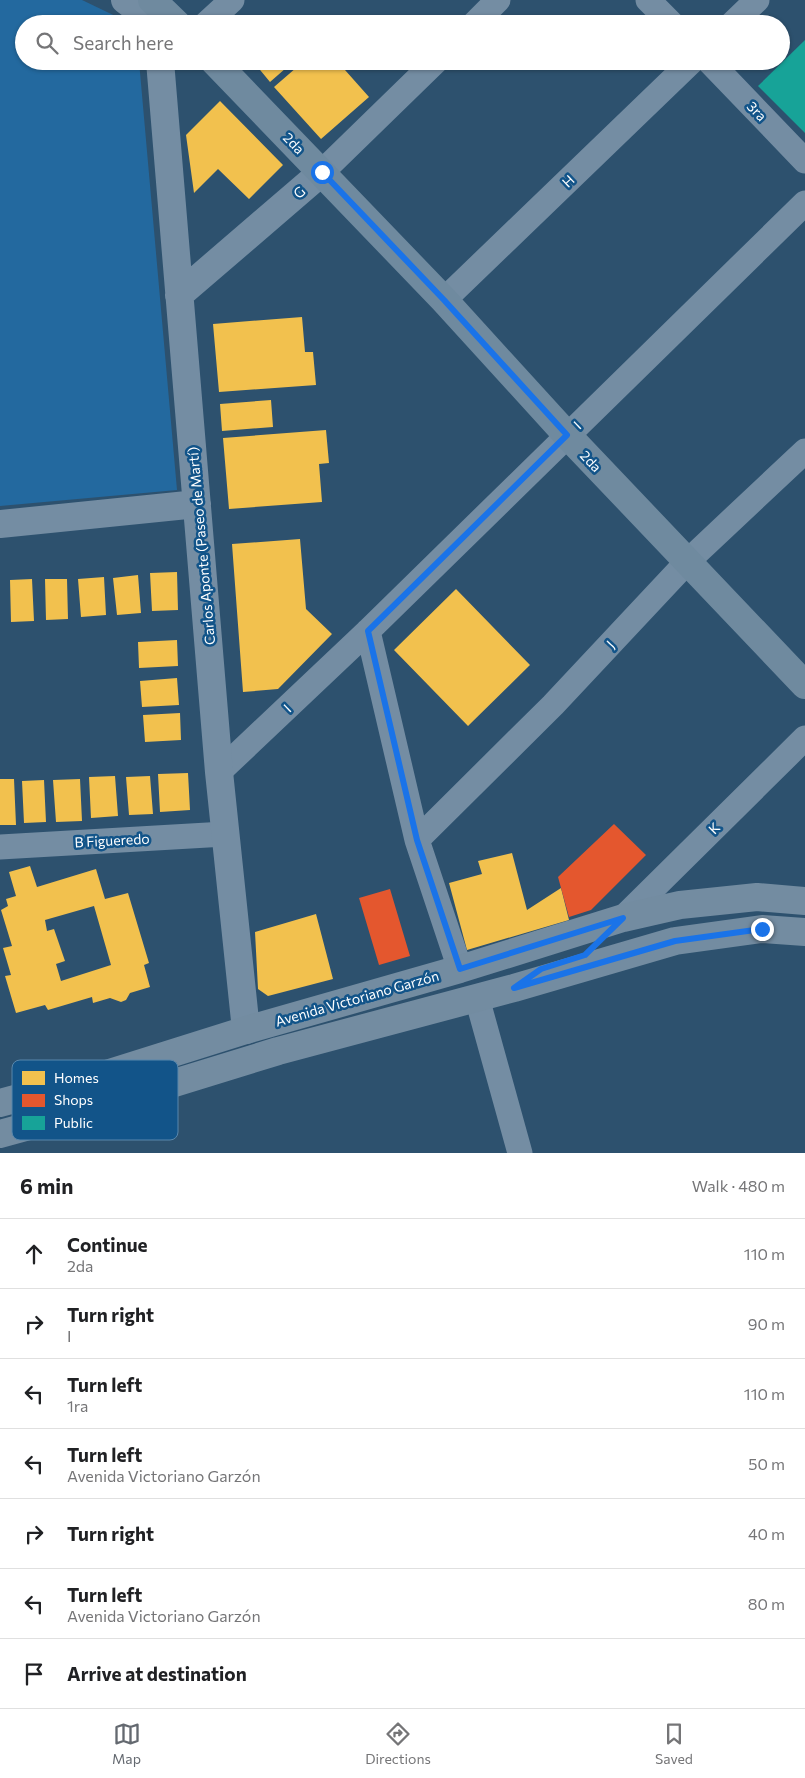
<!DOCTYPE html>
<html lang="en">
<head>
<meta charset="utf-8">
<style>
  body { margin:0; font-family:Commissioner,sans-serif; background:#f2f2f2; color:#202124 }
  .stop { position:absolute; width:15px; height:15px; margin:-11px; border:4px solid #1a73e8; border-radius:50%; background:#fff }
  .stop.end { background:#1a73e8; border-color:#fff; box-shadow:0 1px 5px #0008 }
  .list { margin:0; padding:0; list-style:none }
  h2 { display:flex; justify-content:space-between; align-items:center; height:65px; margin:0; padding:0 20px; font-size:21px }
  h2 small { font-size:16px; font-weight:400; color:#757577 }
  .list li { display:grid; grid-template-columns:32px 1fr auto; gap:15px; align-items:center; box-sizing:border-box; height:70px; padding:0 20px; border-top:1px solid #e0e0e0 }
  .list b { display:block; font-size:19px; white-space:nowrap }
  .list p { margin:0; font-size:16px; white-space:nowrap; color:#757577 }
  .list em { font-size:16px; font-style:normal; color:#757577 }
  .icon { flex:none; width:28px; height:28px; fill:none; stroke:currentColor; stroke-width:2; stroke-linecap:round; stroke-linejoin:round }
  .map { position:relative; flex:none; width:805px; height:1153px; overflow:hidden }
  .search { position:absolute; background:#fff; box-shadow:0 1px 4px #0004; left:15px; right:15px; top:15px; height:55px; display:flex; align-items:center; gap:12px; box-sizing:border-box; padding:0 18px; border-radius:28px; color:#757577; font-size:19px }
  .sheet { height:555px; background:#fff }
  nav { display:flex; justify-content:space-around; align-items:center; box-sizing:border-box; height:70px; border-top:1px solid #e0e0e0; background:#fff; font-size:14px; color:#757577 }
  nav a { display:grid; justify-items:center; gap:2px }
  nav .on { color:#646970 }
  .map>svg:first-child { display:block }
</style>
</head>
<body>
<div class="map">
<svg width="805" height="1153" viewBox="0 0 805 1153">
  <rect width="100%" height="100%" fill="#2d516e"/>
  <path fill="#23699f" d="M 0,0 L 82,0 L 132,24 L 24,24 L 24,61 L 139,61 L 177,490 L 0,506 Z"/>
  <path fill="#f2c14e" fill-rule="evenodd" d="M 243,18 L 248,24 L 237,24 Z
    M 260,61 L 294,61 L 270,82 L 256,65 Z
    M 304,61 L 337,61 L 369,97 L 321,139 L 274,87 Z
    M 220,101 L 283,165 L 249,199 L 218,169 L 194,193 L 186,135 Z
    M 302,317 L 305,352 L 313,352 L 316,385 L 219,392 L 213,324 Z
    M 271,400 L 273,427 L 222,431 L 220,404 Z
    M 326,430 L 329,463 L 319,464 L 322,502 L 229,509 L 223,438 Z
    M 300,539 L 306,609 L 332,634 L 278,689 L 243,692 L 232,544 Z
    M 177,572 L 178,610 L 152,611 L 150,573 Z
    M 138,575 L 141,613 L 117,615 L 113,578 Z
    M 104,577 L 106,615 L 81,617 L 78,579 Z
    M 32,579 L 34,621 L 11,622 L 10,580 Z
    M 45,579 L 67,579 L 68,619 L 46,620 Z
    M 456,589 L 530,665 L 468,726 L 394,650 Z
    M 177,640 L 178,666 L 139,668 L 138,642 Z
    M 177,678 L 179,705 L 142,707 L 140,681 Z
    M 180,713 L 181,740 L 145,742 L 143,715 Z
    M 188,773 L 190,810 L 160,812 L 158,774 Z
    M 115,776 L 118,816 L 91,818 L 89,777 Z
    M 150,776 L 153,814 L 129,815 L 126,777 Z
    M 0,779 L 14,779 L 16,825 L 0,825 Z
    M 80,779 L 82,821 L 56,822 L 53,780 Z
    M 44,780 L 46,822 L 24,823 L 22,781 Z
    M 512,853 L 527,910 L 561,888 L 569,920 L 467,950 L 449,883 L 482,874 L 478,861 Z
    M 30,866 L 37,887 L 96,869 L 105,899 L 128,893 L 149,963 L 144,965 L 150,987 L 130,993 L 126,1000 L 121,1002 L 110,998 L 93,1003 L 92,997 L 48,1010 L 45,1005 L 16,1013 L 5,976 L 11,975 L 3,948 L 12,946 L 1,910 L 8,906 L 6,899 L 16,896 L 9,872 ZM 94,906 L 111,965 L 61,981 L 56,964 L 65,961 L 54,929 L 47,931 L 45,920 Z
    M 316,914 L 333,979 L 268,996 L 258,989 L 255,932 Z"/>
  <path fill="#e4572e" d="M 614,824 L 646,855 L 591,910 L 569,917 L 558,877 Z
    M 390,889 L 410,956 L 379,965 L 359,898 Z"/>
  <path fill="#17a398" d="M 805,40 L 805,133 L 758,86 Z"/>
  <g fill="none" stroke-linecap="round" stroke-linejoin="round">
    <path stroke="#748da3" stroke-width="25" d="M 648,0 L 672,24
      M 206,24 L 232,0
      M 474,24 L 498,0
      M 732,24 L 757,0
      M 709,61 L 805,161
      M 322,172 L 436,61
      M 444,300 L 692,61
      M 368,631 L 417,840 L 460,969
      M 219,772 L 368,631 L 805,203
      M 417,840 L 553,705 L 687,562 L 805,451
      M 0,847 L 225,834
      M 623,918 L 805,738
      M 477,998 L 520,1153"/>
    <path stroke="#748da3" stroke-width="28" d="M 125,0 L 142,13 L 146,24
      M 160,61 L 219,772 L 246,1030
      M 179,295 L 322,172
      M 0,524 L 197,504"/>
    <path stroke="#6f8a9f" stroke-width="28" d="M 152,0 L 177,24
      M 214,61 L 444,300 L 567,435 L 805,685"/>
    <path stroke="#738ca1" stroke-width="28" d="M 0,1103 L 103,1075 L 246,1030 L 460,969 L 623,918 L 680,905 L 757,897 L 805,901
      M 0,1134 L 80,1112 L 278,1051 L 514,988 L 675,941 L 762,929 L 805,932"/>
  </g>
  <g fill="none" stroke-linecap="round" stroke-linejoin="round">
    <path stroke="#1a73e8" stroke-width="6" d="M 322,172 L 444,300 L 567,435 L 368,631 L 417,840 L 460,969 L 623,918 L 585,955 L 541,969 L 514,988 L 675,941 L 762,929"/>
  </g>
  <g text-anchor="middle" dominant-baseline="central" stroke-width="5" stroke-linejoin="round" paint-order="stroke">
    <g font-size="14" fill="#fff" stroke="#125489">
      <text transform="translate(757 111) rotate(46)">3ra</text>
      <text transform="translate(294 143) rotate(46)">2da</text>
      <text transform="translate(568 181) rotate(-44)">H</text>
      <text transform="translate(299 192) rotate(-41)">G</text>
      <text transform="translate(577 425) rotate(-44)">I</text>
      <text transform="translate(591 461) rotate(47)">2da</text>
      <text transform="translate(201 546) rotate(-95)">Carlos Aponte (Paseo de Martí)</text>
      <text transform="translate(610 644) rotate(-47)">J</text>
      <text transform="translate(287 708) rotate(-44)">I</text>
      <text transform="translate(714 828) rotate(-45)">K</text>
      <text transform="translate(112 840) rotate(-3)">B Figueredo</text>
      <text transform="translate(357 998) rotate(-16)">Avenida Victoriano Garzón</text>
    </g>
  </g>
  <rect x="12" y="1060" width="166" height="80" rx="8" fill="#125489" stroke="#5987ac" stroke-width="1"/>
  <rect x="22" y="1071" width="23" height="14" fill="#f2c14e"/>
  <rect x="22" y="1094" width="23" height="13" fill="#e4572e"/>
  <rect x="22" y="1116" width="23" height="14" fill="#17a398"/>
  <g font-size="14" fill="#fff">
    <text x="54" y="1083">Homes</text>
    <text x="54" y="1105">Shops</text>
    <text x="54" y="1128">Public</text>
  </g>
</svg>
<div class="stop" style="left:322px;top:172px"></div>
<div class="stop end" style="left:762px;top:929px"></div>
<div class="search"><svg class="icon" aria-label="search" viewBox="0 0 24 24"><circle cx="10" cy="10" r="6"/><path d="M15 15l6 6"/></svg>Search here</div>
</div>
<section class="sheet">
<h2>6 min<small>Walk · 480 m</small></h2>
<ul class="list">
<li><svg class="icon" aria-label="ahead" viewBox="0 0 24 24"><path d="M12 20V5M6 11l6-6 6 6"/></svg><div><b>Continue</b><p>2da</p></div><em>110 m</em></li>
<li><svg class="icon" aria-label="right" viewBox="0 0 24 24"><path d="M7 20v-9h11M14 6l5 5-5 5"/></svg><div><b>Turn right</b><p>I</p></div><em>90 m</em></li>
<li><svg class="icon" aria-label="left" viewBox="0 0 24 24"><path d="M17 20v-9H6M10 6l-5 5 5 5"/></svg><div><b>Turn left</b><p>1ra</p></div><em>110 m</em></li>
<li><svg class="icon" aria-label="left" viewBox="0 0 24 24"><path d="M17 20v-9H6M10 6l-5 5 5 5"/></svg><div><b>Turn left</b><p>Avenida Victoriano Garzón</p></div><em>50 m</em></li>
<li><svg class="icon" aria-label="right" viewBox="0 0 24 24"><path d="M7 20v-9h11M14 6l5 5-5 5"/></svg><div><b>Turn right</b></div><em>40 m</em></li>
<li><svg class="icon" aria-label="left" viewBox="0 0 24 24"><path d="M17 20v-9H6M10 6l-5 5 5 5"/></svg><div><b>Turn left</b><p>Avenida Victoriano Garzón</p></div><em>80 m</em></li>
<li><svg class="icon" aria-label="arrive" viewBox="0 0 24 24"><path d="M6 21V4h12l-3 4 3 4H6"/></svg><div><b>Arrive at destination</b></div></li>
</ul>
</section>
<nav>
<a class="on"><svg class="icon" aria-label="map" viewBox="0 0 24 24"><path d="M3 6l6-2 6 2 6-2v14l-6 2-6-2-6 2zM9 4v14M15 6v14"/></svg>Map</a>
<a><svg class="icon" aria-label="directions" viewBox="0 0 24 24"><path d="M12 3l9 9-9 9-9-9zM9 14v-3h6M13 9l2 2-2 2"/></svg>Directions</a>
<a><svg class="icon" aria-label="saved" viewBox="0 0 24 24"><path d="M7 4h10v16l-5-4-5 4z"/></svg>Saved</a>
</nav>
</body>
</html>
